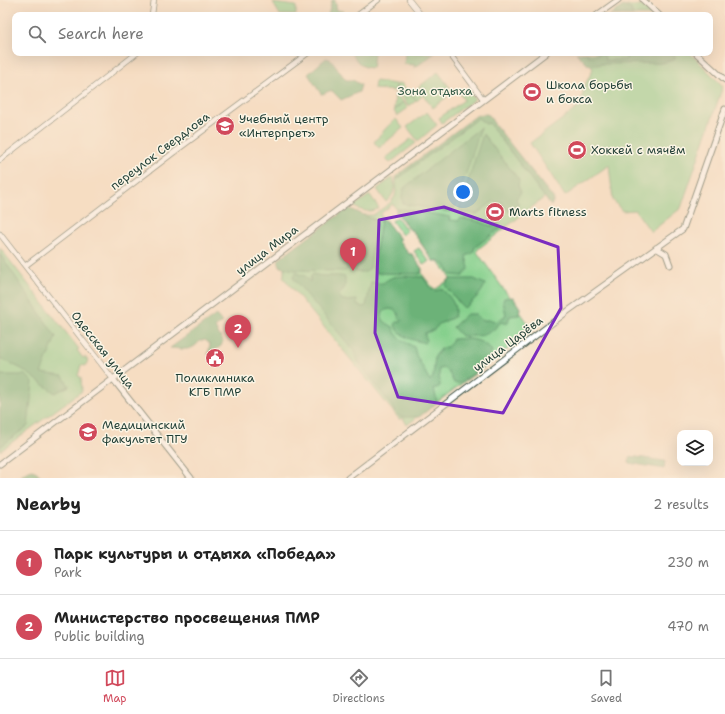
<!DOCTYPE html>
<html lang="en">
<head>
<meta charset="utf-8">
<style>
  body { margin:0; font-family:"Shantell Sans",sans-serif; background:#f6f6f6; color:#222 }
  .controls { position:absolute; right:12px; bottom:12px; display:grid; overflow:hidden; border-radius:8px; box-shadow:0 4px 16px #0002 }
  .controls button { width:36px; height:36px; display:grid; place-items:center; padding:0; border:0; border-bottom:1px solid #e0e0e0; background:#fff; color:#222; font:20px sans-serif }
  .you { position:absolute; left:463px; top:192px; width:14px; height:14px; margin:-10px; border:3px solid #fff; border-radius:50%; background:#1a73e8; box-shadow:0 0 0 6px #1a73e833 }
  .badge { display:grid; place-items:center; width:26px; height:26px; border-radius:50%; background:#d1495b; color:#fff; font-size:13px; font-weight:700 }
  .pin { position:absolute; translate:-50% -33px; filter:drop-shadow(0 1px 2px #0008) }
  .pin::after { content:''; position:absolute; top:21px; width:14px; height:12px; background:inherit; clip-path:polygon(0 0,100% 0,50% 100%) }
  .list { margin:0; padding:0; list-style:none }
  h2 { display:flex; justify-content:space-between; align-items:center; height:52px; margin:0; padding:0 16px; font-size:17px }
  h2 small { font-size:13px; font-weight:400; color:#767676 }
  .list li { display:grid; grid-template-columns:26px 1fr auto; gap:12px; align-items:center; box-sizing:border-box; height:64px; padding:0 16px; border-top:1px solid #e0e0e0 }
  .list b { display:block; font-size:15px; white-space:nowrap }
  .list p { margin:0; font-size:13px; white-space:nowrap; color:#767676 }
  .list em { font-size:13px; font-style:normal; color:#767676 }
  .icon { flex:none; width:22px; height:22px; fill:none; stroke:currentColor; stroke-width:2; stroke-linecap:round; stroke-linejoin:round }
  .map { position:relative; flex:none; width:725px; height:478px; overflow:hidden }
  .search { position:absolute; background:#fff; box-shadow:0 4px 16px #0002; left:12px; right:12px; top:12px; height:44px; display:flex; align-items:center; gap:10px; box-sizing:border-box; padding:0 14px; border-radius:8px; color:#767676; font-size:15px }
  .sheet { height:180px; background:#fff }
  nav { display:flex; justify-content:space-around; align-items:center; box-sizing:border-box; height:56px; border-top:1px solid #e0e0e0; background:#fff; font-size:11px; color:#767676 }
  nav a { display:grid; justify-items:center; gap:2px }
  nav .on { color:#d1495b }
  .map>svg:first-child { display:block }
</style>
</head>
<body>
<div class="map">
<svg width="725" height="478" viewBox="0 0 725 478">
  <rect width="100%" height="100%" fill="#fcf5e5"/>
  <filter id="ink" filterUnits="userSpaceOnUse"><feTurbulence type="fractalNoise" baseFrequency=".025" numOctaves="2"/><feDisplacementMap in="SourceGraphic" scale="8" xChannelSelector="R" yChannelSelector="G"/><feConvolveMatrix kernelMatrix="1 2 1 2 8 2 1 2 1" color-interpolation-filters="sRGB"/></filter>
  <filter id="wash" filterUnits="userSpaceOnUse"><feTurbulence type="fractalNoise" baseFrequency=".012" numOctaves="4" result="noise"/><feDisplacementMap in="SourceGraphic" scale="16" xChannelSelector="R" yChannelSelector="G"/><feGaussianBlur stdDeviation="0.9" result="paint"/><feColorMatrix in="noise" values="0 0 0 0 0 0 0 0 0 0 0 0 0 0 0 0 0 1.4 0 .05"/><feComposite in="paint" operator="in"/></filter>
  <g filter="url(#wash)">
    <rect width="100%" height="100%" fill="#f5ddc2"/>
    <path fill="#86d08d" stroke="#528660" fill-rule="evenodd" d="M 273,3 L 296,6 L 296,15 L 280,15 Z
      M 627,6 L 643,6 L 652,15 L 614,15 Z
      M 351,53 L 374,53 L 372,68 C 361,68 357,61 351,53 Z
      M 405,53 L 435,53 L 414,68 L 415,65 L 404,64 Z
      M 581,53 L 690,53 L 723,86 L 681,208 L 651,232 L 635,210 L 622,211 L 613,200 L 609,165 L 565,196 L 530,143 L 580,106 L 584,87 L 593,69 Z
      M 438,72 L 453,92 L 433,108 L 423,95 L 417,101 L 411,93 Z
      M 375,81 L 396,84 L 395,91 L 374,89 Z
      M 401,83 L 410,94 L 405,99 L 410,94 L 416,101 L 409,106 L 396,91 L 397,84 Z
      M 466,88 L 475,99 L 442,123 L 439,118 L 464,100 L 459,93 Z
      M 395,93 L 403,102 L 394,110 Z
      M 403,102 L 408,108 L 397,116 L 394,111 Z
      M 427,112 L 437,125 L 418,141 L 407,127 Z
      M 478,118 L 486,124 L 489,123 L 545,197 L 478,249 L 477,252 L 533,330 L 407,425 L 403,418 L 400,420 L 283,277 L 284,275 L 284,267 L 361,215 L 373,215 L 390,203 L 395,196 L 396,188 L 396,180 ZM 393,204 L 396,209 L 396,212 L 410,230 L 412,230 L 433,261 L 438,261 L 449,275 L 450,279 L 436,289 L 433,288 L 422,274 L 422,269 L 412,254 L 409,254 L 399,241 L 399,238 L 380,214 Z
      M 396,119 L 403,128 L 379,148 L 374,142 L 387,127 Z
      M 412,138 L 416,143 L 390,163 L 386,158 Z
      M 393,177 C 396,187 394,196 386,202 L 377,189 Z
      M 370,195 L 379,208 C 371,213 362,212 354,206 Z
      M 397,217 L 407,231 L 402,235 L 392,221 Z
      M 0,248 L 79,349 L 77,350 L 83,358 L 85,357 L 88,361 L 85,366 L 81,365 L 78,376 L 81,377 L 82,391 L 0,451 Z
      M 419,248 L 429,261 L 424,265 L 414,251 Z"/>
    <path fill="#6cb278" stroke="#467856" d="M 332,0 L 335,0 L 337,10 L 343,11 L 344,14 L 328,15 Z
      M 623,6 L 631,9 L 633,15 L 610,15 Z
      M 576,53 L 588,53 L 588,56 L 598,55 L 598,53 L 604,53 L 605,60 L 626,60 L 626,53 L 673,53 L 676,58 L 674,60 L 661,63 L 601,64 L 597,65 L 588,65 Z
      M 326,58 L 330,59 L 346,80 L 353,80 L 361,85 L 359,92 L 341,100 L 332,91 C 328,90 326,94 321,94 L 308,74 Z
      M 486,114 L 489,115 L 493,122 L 554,199 L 551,206 L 489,123 L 486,124 L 478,118 L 396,180 L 396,176 L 477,115 Z
      M 481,127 L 455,208 L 452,208 L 451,212 L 403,204 L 402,196 L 404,188 Z
      M 483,134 L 519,180 L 518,186 L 521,192 L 516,199 L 519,205 L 509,212 L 501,201 L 497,203 L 494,201 L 477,214 L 461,213 L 462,210 L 459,209 Z
      M 348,208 C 357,211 369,219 377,220 L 370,268 L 366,272 L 356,272 L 356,261 L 353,258 L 346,259 L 348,269 L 346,271 L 295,270 L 280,267 L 278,260 Z
      M 396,209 L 404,209 L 450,217 L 449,220 L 459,221 L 460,218 L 481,222 L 491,226 L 498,222 L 501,228 L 475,247 L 473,253 L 466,256 L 469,268 L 463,276 L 451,275 L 444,264 L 438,260 L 433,261 L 412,230 L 410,230 L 396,212 Z
      M 383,219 L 385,220 L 399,238 L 399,241 L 409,254 L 412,254 L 422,269 L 420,274 L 377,273 L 373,268 L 381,220 Z
      M 0,254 L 56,337 L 41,373 L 63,376 L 69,386 L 55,393 L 22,369 L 0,358 Z
      M 296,273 L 305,276 L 310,282 L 311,276 L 313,274 C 324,278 334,274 345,277 L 345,287 L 339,295 L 340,299 L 348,301 L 357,300 L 357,305 L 363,307 L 366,306 L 371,282 C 387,285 381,282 393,277 C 400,275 416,277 423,277 L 431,289 L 435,291 L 442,289 C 450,297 458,305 454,317 L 439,324 L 434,330 L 425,333 L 425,336 L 427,340 L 425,343 C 411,339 403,339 395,326 L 396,322 L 401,322 L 402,320 L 399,319 L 399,315 L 395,310 L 389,309 L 383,311 C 381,322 384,321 393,327 C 396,338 405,342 414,347 L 416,355 L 430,381 L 433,377 L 435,356 L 442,348 C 448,348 450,344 453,339 C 469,338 481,338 492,351 L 487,363 L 482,368 L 460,383 L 454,383 L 449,373 L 444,368 L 439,369 L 440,386 L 437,388 L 434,388 L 437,403 L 419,417 L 400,417 L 357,360 L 354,351 L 293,278 L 294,275 Z
      M 450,279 L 474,279 L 485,284 C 482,294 472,302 464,308 L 461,305 L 446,287 L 446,284 Z
      M 513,297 L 520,308 L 519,315 L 510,316 L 507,324 L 501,322 C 487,338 481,336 461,336 L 453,327 L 467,314 L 476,314 L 481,320 L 492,320 L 496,322 L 506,315 L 503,301 L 504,298 Z
      M 216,315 L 222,322 L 215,328 L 223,341 L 221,346 L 208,355 L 210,344 L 205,340 L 200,341 C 191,352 184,349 170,348 Z
      M 0,375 L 26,375 L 33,382 L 28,426 L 0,447 Z
      M 630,456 L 665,461 L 664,469 L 629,463 Z
      M 32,470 L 37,472 L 42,478 L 23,478 L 22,474 Z"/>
  </g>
  <g filter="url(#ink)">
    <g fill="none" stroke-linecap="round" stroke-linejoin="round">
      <defs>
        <path id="secondary" d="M 409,0 L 421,15
          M 152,15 L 154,0
          M 358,15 L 378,0
          M 449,53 L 483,99
          M 0,160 L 137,53
          M 0,234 L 113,379
          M 25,266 L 173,153 L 308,53"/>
        <path id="primary" d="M 643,0 L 659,15
          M 597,15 L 618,0
          M 696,53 L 725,80
          M 656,248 L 666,254 L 670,265
          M 113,379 L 191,478
          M 0,464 L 546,53
          M 348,478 L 568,311 L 683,229 L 725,109"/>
      </defs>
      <use href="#secondary" stroke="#3f5549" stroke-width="6"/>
      <use href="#primary" stroke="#3f5549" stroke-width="7"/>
      <use href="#secondary" stroke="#fff" stroke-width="4.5"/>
      <use href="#primary" stroke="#fff" stroke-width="5"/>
    </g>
  </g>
  <path d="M0 0H725V478H0ZM 444,207 L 558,247 L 561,308 L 503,413 L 398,397 L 375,333 L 379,220 Z" fill="#f5ddc2" fill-opacity=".55" fill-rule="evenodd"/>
  <path fill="none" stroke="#7b2cbf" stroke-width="3" stroke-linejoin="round" d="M 444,207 L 558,247 L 561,308 L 503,413 L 398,397 L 375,333 L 379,220 Z"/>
  <defs>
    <symbol id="stadium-disc" viewBox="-11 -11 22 22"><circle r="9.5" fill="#d1495b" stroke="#fcf5e5"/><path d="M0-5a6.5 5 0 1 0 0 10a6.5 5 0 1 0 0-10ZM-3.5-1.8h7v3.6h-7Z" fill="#fff"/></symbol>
    <symbol id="university-disc" viewBox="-11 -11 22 22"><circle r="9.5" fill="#d1495b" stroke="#fcf5e5"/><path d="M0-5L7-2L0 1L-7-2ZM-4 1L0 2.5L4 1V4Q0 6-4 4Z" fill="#fff"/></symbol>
    <symbol id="civic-disc" viewBox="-11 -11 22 22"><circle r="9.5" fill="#d1495b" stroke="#fcf5e5"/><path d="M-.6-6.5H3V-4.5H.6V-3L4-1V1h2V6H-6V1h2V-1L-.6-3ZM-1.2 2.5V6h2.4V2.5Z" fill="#fff"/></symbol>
  </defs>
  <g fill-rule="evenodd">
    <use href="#stadium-disc" x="521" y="81" width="22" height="22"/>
    <use href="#university-disc" x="214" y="115" width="22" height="22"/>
    <use href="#stadium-disc" x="566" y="139" width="22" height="22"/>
    <use href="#stadium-disc" x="484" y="201" width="22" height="22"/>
    <use href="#civic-disc" x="204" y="347" width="22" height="22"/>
    <use href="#university-disc" x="77" y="421" width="22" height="22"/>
  </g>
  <g text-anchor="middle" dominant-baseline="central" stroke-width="3" stroke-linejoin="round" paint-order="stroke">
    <g font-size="12" fill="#1f3d34" stroke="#fcf5e5" text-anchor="start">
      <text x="546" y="85">Школа борьбы<tspan x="546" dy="14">и бокса</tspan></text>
      <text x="239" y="119">Учебный центр<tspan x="239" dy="14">«Интерпрет»</tspan></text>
      <text x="591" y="150">Хоккей с мячём</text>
      <text x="509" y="212">Marts fitness</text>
      <text x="215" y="378" text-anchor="middle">Поликлиника<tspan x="215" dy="14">КГБ ПМР</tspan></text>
      <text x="102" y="425">Медицинский<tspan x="102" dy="14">факультет ПГУ</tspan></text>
    </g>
    <g font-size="12" fill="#345a46" stroke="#fcf5e5">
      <text x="435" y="91">Зона отдыха</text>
    </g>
    <g font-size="12" fill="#1f3d34" stroke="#fcf5e5">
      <text transform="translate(160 151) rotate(-37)">переулок Свердлова</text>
      <text transform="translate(267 250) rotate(-37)">улица Мира</text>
      <text transform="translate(508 344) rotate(-37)">улица Царёва</text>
      <text transform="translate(103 350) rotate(52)">Одесская улица</text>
    </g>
  </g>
</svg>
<div class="controls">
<button><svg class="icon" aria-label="layers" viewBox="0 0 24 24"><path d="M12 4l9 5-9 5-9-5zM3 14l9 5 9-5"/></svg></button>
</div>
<div class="you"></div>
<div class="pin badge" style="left:353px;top:271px">1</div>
<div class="pin badge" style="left:238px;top:348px">2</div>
<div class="search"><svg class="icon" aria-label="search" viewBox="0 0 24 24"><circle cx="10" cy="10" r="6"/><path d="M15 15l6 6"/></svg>Search here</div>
</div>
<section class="sheet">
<h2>Nearby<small>2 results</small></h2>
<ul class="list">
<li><span class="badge">1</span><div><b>Парк культуры и отдыха «Победа»</b><p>Park</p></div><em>230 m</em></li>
<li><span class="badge">2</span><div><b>Министерство просвещения ПМР</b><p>Public building</p></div><em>470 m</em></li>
</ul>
</section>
<nav>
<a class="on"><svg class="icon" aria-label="map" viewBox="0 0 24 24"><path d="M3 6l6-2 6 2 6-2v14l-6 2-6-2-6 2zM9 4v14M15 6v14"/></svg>Map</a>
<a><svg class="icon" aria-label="directions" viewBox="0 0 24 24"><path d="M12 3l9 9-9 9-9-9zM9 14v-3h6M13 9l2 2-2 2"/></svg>Directions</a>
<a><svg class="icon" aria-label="saved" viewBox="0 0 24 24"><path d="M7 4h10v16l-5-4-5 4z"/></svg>Saved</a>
</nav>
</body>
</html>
